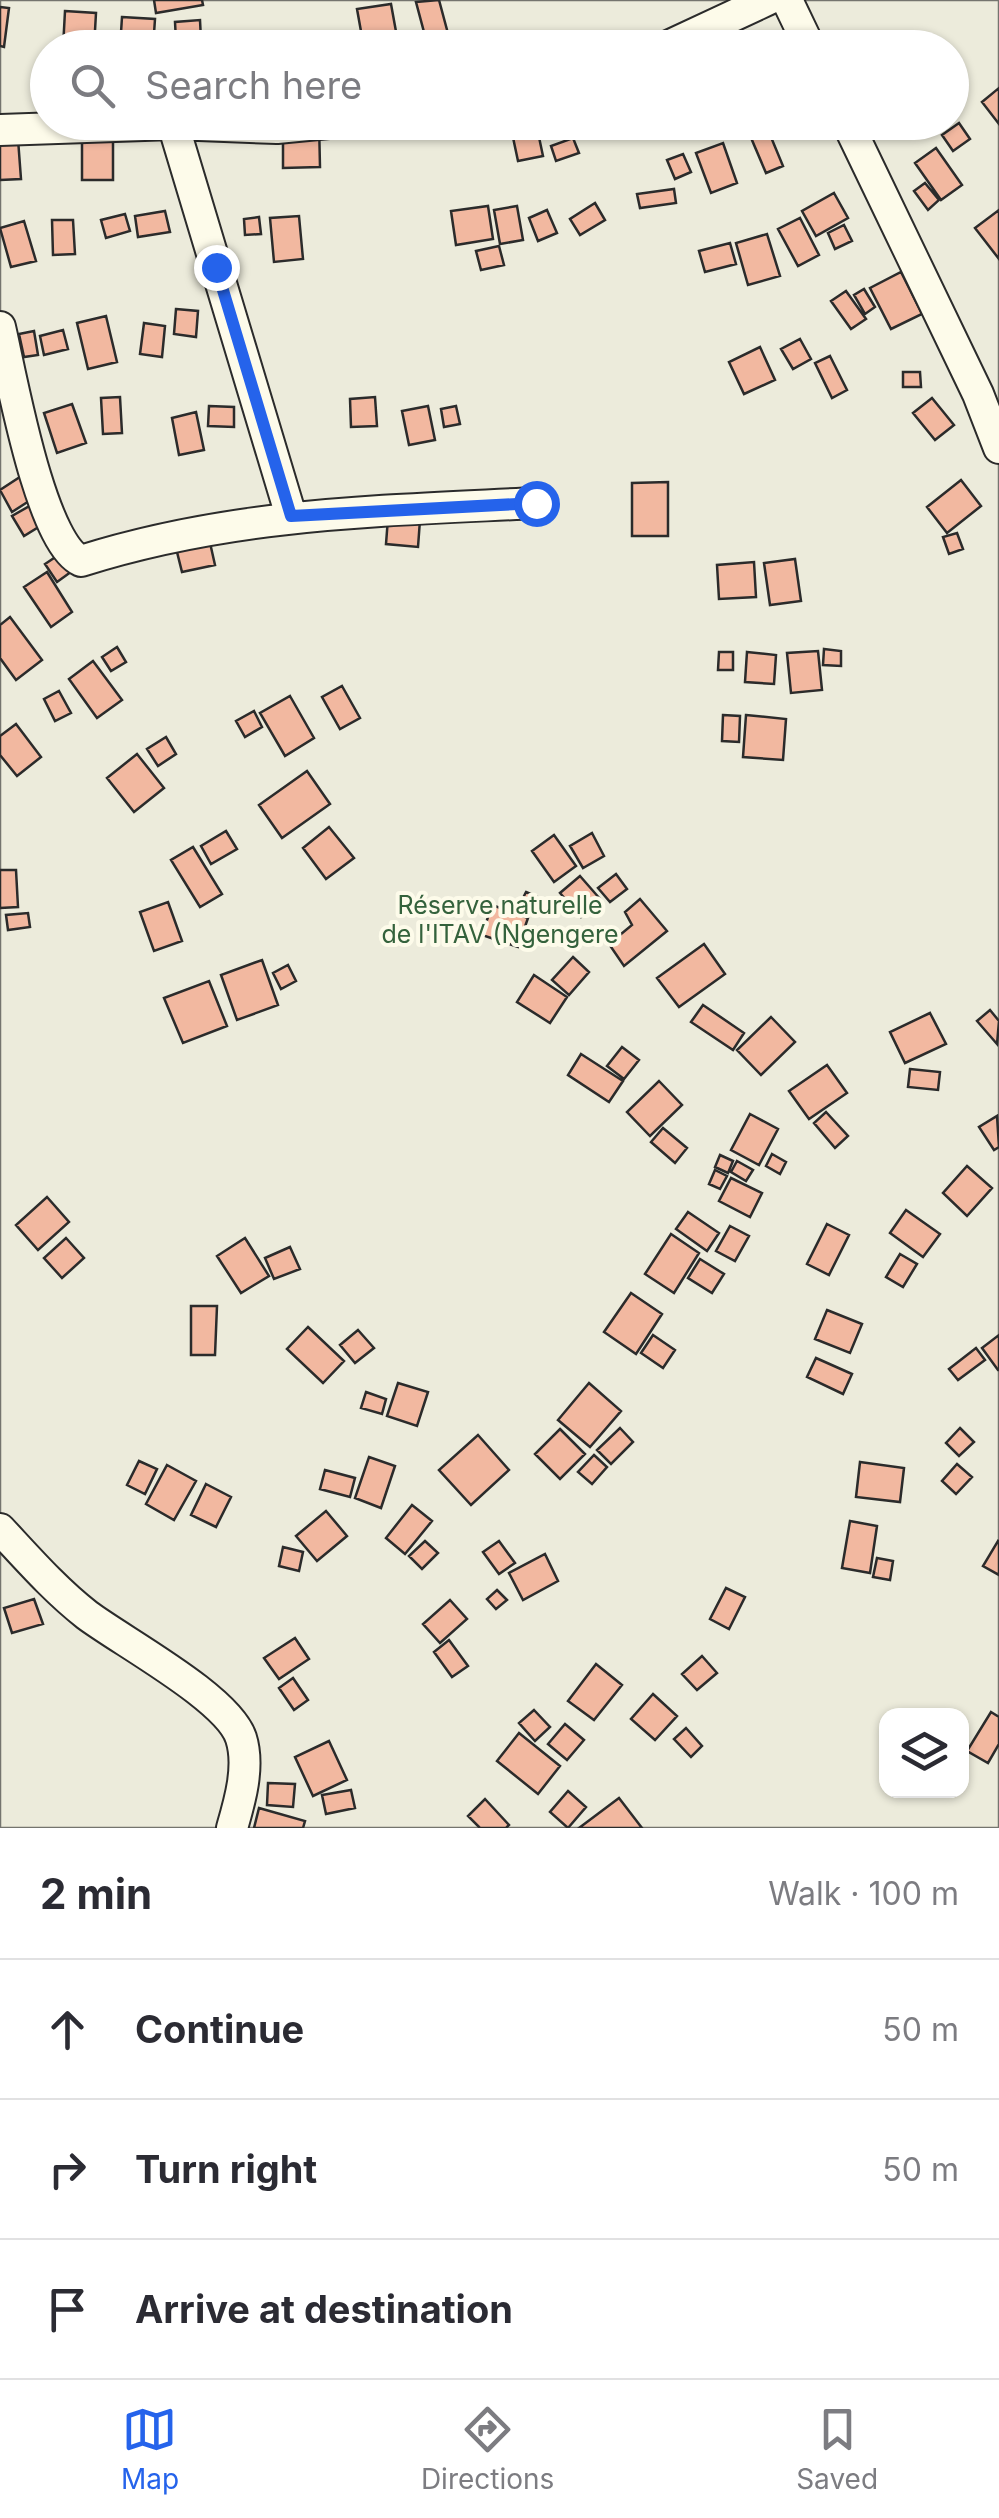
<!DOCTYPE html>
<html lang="en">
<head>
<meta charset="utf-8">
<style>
  body { margin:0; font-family:Inter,sans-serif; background:#f7f7f7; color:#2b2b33 }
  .controls { position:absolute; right:30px; bottom:30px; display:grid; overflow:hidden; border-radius:20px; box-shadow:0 2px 8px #0004 }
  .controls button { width:90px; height:90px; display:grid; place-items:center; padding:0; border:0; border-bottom:2px solid #e1e1e2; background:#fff; color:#2b2b33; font:50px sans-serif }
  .stop { position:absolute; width:30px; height:30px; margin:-22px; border:8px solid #2563eb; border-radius:50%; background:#fff }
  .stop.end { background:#2563eb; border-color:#fff; box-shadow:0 2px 10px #0008 }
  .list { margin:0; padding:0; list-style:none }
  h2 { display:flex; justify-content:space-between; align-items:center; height:130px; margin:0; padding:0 40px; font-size:42px }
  h2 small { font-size:32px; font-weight:400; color:#7c7c81 }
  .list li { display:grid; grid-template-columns:65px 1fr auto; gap:30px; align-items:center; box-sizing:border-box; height:140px; padding:0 40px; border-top:2px solid #e1e1e2 }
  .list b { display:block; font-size:38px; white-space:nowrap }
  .list em { font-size:32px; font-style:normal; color:#7c7c81 }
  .icon { flex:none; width:55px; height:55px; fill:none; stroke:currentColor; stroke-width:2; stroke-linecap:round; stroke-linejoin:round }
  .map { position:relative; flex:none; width:999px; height:1828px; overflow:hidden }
  .search { position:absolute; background:#fff; box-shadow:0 2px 8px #0004; left:30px; right:30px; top:30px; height:110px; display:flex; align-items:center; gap:25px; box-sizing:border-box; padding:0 35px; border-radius:55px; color:#7c7c81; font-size:38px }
  .sheet { height:550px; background:#fff }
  nav { display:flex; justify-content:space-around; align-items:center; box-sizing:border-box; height:140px; border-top:2px solid #e1e1e2; background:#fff; font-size:28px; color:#7c7c81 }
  nav a { display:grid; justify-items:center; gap:5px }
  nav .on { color:#2563eb }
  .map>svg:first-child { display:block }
</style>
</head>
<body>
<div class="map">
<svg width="999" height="1828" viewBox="0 0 999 1828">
  <rect width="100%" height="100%" fill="#fdfbea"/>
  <path fill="#ecebdb" stroke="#74746e" stroke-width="2.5" fill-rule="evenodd" d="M 0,0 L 999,0 L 999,1828 L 0,1828 ZM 48,48 L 952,48 L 952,122 L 48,122 ZM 886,1716 L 962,1716 L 962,1790 L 886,1790 Z"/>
  <path fill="#f2b8a0" stroke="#2b2b2b" stroke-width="2.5" d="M 154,0 L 202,0 L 203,5 L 156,13 Z
    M 439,0 L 450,41 L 428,47 L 416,2 Z
    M 391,4 L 399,48 L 364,48 L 357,9 Z
    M 0,7 L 9,8 L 4,47 L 0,46 Z
    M 65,11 L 96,13 L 94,48 L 63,48 Z
    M 122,17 L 155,19 L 153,48 L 120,48 Z
    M 200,20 L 201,40 L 176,41 L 175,22 Z
    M 999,88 L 999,124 L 982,102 Z
    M 283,122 L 319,122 L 320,167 L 283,168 Z
    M 543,122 L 573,122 L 574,127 L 546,134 Z
    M 536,123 L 543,156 L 518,161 L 511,128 Z
    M 959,123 L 970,139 L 953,151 L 942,135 Z
    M 766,125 L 783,166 L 766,173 L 749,133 Z
    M 573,138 L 579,153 L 556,161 L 551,146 Z
    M 18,139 L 21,179 L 0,180 L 0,140 Z
    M 82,139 L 113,139 L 113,180 L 82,180 Z
    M 723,143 L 737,183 L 711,193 L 696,153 Z
    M 936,148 L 962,185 L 941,200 L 915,163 Z
    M 683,154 L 691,172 L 675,179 L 667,160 Z
    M 925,183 L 939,200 L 928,210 L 914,191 Z
    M 674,189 L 676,203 L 640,208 L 637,194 Z
    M 834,193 L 848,218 L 816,236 L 802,211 Z
    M 595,203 L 605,220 L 580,235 L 570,219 Z
    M 488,206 L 493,239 L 456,245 L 451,211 Z
    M 517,206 L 523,240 L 500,244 L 494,210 Z
    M 547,210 L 557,233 L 538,241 L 529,218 Z
    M 999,210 L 999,259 L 975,228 Z
    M 165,211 L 170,232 L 138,237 L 135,216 Z
    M 125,214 L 130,231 L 106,238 L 101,220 Z
    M 299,216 L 303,259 L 274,262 L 270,218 Z
    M 259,217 L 261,234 L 245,235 L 244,219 Z
    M 800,218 L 819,255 L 798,266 L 778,229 Z
    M 52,220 L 73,220 L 75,254 L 53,255 Z
    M 24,221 L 36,261 L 11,267 L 0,228 Z
    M 844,225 L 852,241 L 835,249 L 828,233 Z
    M 767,234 L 780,276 L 748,285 L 736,243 Z
    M 730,243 L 736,264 L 705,272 L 699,251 Z
    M 499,246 L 504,265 L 481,270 L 476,251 Z
    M 901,272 L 922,314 L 891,329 L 870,288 Z
    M 864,289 L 875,307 L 865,314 L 854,295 Z
    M 846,291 L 866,319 L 851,329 L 831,301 Z
    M 176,309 L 198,311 L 196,337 L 174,334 Z
    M 106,316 L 117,362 L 88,369 L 77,323 Z
    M 144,323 L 165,326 L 162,357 L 140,354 Z
    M 63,330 L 68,349 L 44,355 L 40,336 Z
    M 34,331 L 38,355 L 24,357 L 19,334 Z
    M 800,339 L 811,359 L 793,369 L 781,349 Z
    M 760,347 L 775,380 L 744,394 L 729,362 Z
    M 830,356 L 847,390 L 832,398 L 815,363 Z
    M 903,372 L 920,372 L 921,387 L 903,387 Z
    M 120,397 L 122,433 L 103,434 L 101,398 Z
    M 375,397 L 377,426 L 351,427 L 350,399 Z
    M 932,398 L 954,425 L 935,440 L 913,413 Z
    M 72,404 L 86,443 L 57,453 L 44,413 Z
    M 209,406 L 234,407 L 234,427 L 208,426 Z
    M 428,406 L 435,440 L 409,445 L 402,411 Z
    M 456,406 L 460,424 L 444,427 L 441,409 Z
    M 196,412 L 204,450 L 179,455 L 172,418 Z
    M 26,473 L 40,494 L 12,512 L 0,490 Z
    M 961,480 L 981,506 L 947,533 L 927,507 Z
    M 668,482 L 668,536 L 632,536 L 632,483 Z
    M 33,504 L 45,523 L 24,536 L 12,516 Z
    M 204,516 L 215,565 L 182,572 L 170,524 Z
    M 388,518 L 420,520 L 418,547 L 386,544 Z
    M 957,533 L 963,549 L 949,554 L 943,537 Z
    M 63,552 L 75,569 L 57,582 L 45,564 Z
    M 795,559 L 801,601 L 770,605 L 764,563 Z
    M 754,562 L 756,597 L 719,599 L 717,565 Z
    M 47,572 L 72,612 L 51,627 L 24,587 Z
    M 10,617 L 42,660 L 16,680 L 0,658 L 0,625 Z
    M 117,647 L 126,662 L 111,671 L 102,657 Z
    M 824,649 L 841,651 L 841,666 L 823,665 Z
    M 818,651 L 822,690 L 791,693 L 787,653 Z
    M 719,652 L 733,652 L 733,670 L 718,670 Z
    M 747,652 L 776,655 L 774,684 L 745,682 Z
    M 93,661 L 122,700 L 97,718 L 69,679 Z
    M 342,686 L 360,718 L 340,729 L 322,697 Z
    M 59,691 L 71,713 L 55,721 L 44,699 Z
    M 290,696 L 314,738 L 285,756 L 260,713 Z
    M 254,711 L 262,727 L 245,737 L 236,721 Z
    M 723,715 L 740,716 L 739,742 L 722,741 Z
    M 746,715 L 786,719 L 783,760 L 743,757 Z
    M 16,724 L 41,757 L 17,776 L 0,755 L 0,736 Z
    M 166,737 L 176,754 L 158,766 L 147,749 Z
    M 137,754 L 164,788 L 134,812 L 107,778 Z
    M 307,771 L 330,804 L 282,838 L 259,805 Z
    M 329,827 L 354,858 L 326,879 L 303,848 Z
    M 226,831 L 237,849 L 211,864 L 201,846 Z
    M 592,833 L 604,856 L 583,868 L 570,846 Z
    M 554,835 L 576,866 L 554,882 L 532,851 Z
    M 193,847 L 222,894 L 200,907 L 171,860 Z
    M 0,870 L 16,870 L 18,907 L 0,908 Z
    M 616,874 L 627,889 L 610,902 L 598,888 Z
    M 580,876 L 601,900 L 581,917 L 560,893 Z
    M 526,892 L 540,898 L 531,915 L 518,908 Z
    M 640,899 L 667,931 L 624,966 L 609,944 L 632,925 L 625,912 Z
    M 168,902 L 182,941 L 154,951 L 140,912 Z
    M 492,905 L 528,918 L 518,947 L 482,935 Z
    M 28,913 L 30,927 L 8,930 L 6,915 Z
    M 704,944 L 725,974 L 679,1007 L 657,978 Z
    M 573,957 L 589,972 L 569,995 L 552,980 Z
    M 262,960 L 278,1005 L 237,1020 L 221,975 Z
    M 288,965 L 296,981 L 281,989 L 273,973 Z
    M 534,975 L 567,997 L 550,1023 L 517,1002 Z
    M 209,981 L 227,1026 L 183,1043 L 164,998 Z
    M 703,1005 L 744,1033 L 733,1050 L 691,1022 Z
    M 990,1010 L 999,1021 L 997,1044 L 977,1021 Z
    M 930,1013 L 946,1044 L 905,1063 L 890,1032 Z
    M 771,1017 L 795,1042 L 761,1075 L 737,1050 Z
    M 622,1047 L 639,1060 L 624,1079 L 607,1066 Z
    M 581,1054 L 623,1081 L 609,1102 L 568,1075 Z
    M 827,1065 L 847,1093 L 809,1119 L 789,1091 Z
    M 910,1069 L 940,1072 L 938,1090 L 908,1087 Z
    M 659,1081 L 682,1105 L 650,1136 L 627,1112 Z
    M 826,1112 L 848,1136 L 835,1148 L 814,1123 Z
    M 750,1114 L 778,1129 L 759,1165 L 731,1150 Z
    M 997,1116 L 999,1147 L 994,1150 L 979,1127 Z
    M 663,1128 L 687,1148 L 675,1163 L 651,1142 Z
    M 772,1154 L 786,1162 L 780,1174 L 766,1166 Z
    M 720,1155 L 733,1161 L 728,1173 L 715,1167 Z
    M 737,1161 L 753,1170 L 746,1181 L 731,1172 Z
    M 967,1166 L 992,1188 L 967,1216 L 943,1193 Z
    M 715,1170 L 727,1176 L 720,1189 L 709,1184 Z
    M 731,1178 L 762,1193 L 750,1217 L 719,1201 Z
    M 47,1197 L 69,1222 L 38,1250 L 16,1225 Z
    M 906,1210 L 940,1234 L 923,1257 L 890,1233 Z
    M 688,1212 L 719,1233 L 707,1251 L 676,1229 Z
    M 827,1224 L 849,1235 L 829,1275 L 807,1264 Z
    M 730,1226 L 749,1236 L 735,1261 L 716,1251 Z
    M 671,1234 L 699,1253 L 674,1293 L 645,1274 Z
    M 66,1238 L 84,1258 L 62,1278 L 44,1258 Z
    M 245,1238 L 269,1276 L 241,1293 L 217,1256 Z
    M 290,1247 L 300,1269 L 274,1279 L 265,1258 Z
    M 900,1254 L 917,1264 L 903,1287 L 886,1277 Z
    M 700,1259 L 724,1274 L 712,1293 L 688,1278 Z
    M 631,1293 L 662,1314 L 636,1354 L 604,1332 Z
    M 191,1306 L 217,1306 L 215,1355 L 191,1355 Z
    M 827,1310 L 862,1324 L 850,1353 L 815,1339 Z
    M 308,1327 L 344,1361 L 323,1383 L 287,1349 Z
    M 358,1330 L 374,1348 L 355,1363 L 340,1345 Z
    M 653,1335 L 675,1350 L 663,1368 L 641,1353 Z
    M 999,1335 L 999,1370 L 998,1370 L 982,1348 Z
    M 976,1348 L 985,1360 L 958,1380 L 949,1369 Z
    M 816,1358 L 852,1374 L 843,1394 L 807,1377 Z
    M 398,1383 L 428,1392 L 417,1426 L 387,1416 Z
    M 589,1383 L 621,1411 L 590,1447 L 558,1420 Z
    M 366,1392 L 386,1399 L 382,1414 L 361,1408 Z
    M 620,1428 L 633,1442 L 611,1464 L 597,1450 Z
    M 960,1428 L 974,1442 L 959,1456 L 946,1443 Z
    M 560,1429 L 585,1454 L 560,1479 L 535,1454 Z
    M 478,1435 L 509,1470 L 471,1505 L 439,1470 Z
    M 594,1455 L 607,1467 L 592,1484 L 578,1472 Z
    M 369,1457 L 395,1466 L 381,1508 L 355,1498 Z
    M 139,1461 L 157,1469 L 145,1494 L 127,1485 Z
    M 860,1462 L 904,1468 L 900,1502 L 856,1497 Z
    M 957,1464 L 972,1477 L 956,1494 L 942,1481 Z
    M 167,1465 L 196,1481 L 174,1520 L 146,1504 Z
    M 325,1470 L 355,1478 L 350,1497 L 320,1489 Z
    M 206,1484 L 231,1497 L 216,1527 L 191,1515 Z
    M 412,1505 L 432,1521 L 405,1554 L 386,1538 Z
    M 326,1511 L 347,1536 L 317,1561 L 296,1536 Z
    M 850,1521 L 877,1526 L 870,1573 L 842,1568 Z
    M 425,1541 L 438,1553 L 422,1569 L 409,1556 Z
    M 499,1541 L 515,1563 L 499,1574 L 483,1552 Z
    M 998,1541 L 999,1542 L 999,1575 L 983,1566 Z
    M 283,1547 L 303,1552 L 299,1571 L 279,1566 Z
    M 545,1554 L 558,1581 L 523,1600 L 509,1573 Z
    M 877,1558 L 893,1561 L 890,1580 L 873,1577 Z
    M 726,1588 L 745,1597 L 729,1629 L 710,1619 Z
    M 497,1590 L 507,1600 L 496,1609 L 487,1599 Z
    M 34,1599 L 43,1624 L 12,1633 L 4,1608 Z
    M 450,1600 L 467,1619 L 440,1643 L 423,1624 Z
    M 295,1638 L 309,1659 L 279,1679 L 264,1658 Z
    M 449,1640 L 468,1666 L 452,1677 L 434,1652 Z
    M 702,1656 L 717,1673 L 697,1690 L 682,1674 Z
    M 596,1664 L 622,1685 L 594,1720 L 568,1701 Z
    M 293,1678 L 308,1700 L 294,1710 L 279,1688 Z
    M 653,1694 L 677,1716 L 655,1740 L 631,1719 Z
    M 534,1710 L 550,1727 L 535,1741 L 519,1723 Z
    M 991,1712 L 999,1717 L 999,1744 L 988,1763 L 967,1751 Z
    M 565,1724 L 584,1740 L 567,1760 L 548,1744 Z
    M 686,1728 L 702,1746 L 691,1757 L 674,1739 Z
    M 519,1733 L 560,1766 L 538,1794 L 497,1761 Z
    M 329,1741 L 347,1780 L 313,1796 L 295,1757 Z
    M 268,1783 L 295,1784 L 293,1807 L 267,1805 Z
    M 351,1790 L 355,1808 L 326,1814 L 322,1795 Z
    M 568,1791 L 586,1807 L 568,1828 L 550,1812 Z
    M 619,1798 L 642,1828 L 579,1828 Z
    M 485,1799 L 509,1825 L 506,1828 L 480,1828 L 468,1816 Z
    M 259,1808 L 305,1821 L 303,1828 L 254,1828 Z"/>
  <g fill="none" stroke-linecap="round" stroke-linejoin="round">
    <defs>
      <path id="minor" d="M 787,0 L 810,48
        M 664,48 L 767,0
        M 847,122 L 978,394 L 999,448
        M 173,124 L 291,516
        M 0,130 L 173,124 L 277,128 L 339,122
        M 0,327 C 11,374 40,542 81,561 C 233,513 378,511 536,503
        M 0,1529 C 28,1559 55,1590 87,1615 C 123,1642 228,1698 241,1738 C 250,1766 240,1801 232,1828"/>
    </defs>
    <use href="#minor" stroke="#2b2b2b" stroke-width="34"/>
    <use href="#minor" stroke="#fdfbea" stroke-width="30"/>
  </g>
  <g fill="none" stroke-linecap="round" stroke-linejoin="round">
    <path stroke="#2563eb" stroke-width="12" d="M 216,267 L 291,516 L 536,503"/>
  </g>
  <g text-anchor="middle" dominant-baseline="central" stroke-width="8" stroke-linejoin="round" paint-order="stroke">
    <g font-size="25" fill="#34623c" stroke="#fdfbea">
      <text x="500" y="905">Réserve naturelle<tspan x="500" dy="29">de l'ITAV (Ngengere</tspan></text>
    </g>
  </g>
</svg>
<div class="controls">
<button><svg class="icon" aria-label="layers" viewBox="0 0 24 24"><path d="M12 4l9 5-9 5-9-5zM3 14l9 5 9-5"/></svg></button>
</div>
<div class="stop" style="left:536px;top:503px"></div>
<div class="stop end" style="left:216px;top:267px"></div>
<div class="search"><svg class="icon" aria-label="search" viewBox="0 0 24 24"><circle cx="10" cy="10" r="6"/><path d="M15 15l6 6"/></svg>Search here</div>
</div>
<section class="sheet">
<h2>2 min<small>Walk · 100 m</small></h2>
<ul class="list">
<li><svg class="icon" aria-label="ahead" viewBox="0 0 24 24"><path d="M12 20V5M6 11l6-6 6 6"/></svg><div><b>Continue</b></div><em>50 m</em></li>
<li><svg class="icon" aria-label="right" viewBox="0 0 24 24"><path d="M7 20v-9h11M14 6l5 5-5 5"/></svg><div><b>Turn right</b></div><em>50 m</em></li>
<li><svg class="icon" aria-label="arrive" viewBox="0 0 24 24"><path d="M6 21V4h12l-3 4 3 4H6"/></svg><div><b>Arrive at destination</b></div></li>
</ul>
</section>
<nav>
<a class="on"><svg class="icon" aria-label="map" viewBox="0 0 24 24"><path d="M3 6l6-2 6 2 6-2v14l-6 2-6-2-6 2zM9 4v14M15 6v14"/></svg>Map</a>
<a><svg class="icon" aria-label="directions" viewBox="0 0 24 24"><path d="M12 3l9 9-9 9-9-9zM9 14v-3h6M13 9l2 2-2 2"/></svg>Directions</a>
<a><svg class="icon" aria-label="saved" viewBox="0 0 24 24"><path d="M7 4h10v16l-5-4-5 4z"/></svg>Saved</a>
</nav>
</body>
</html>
